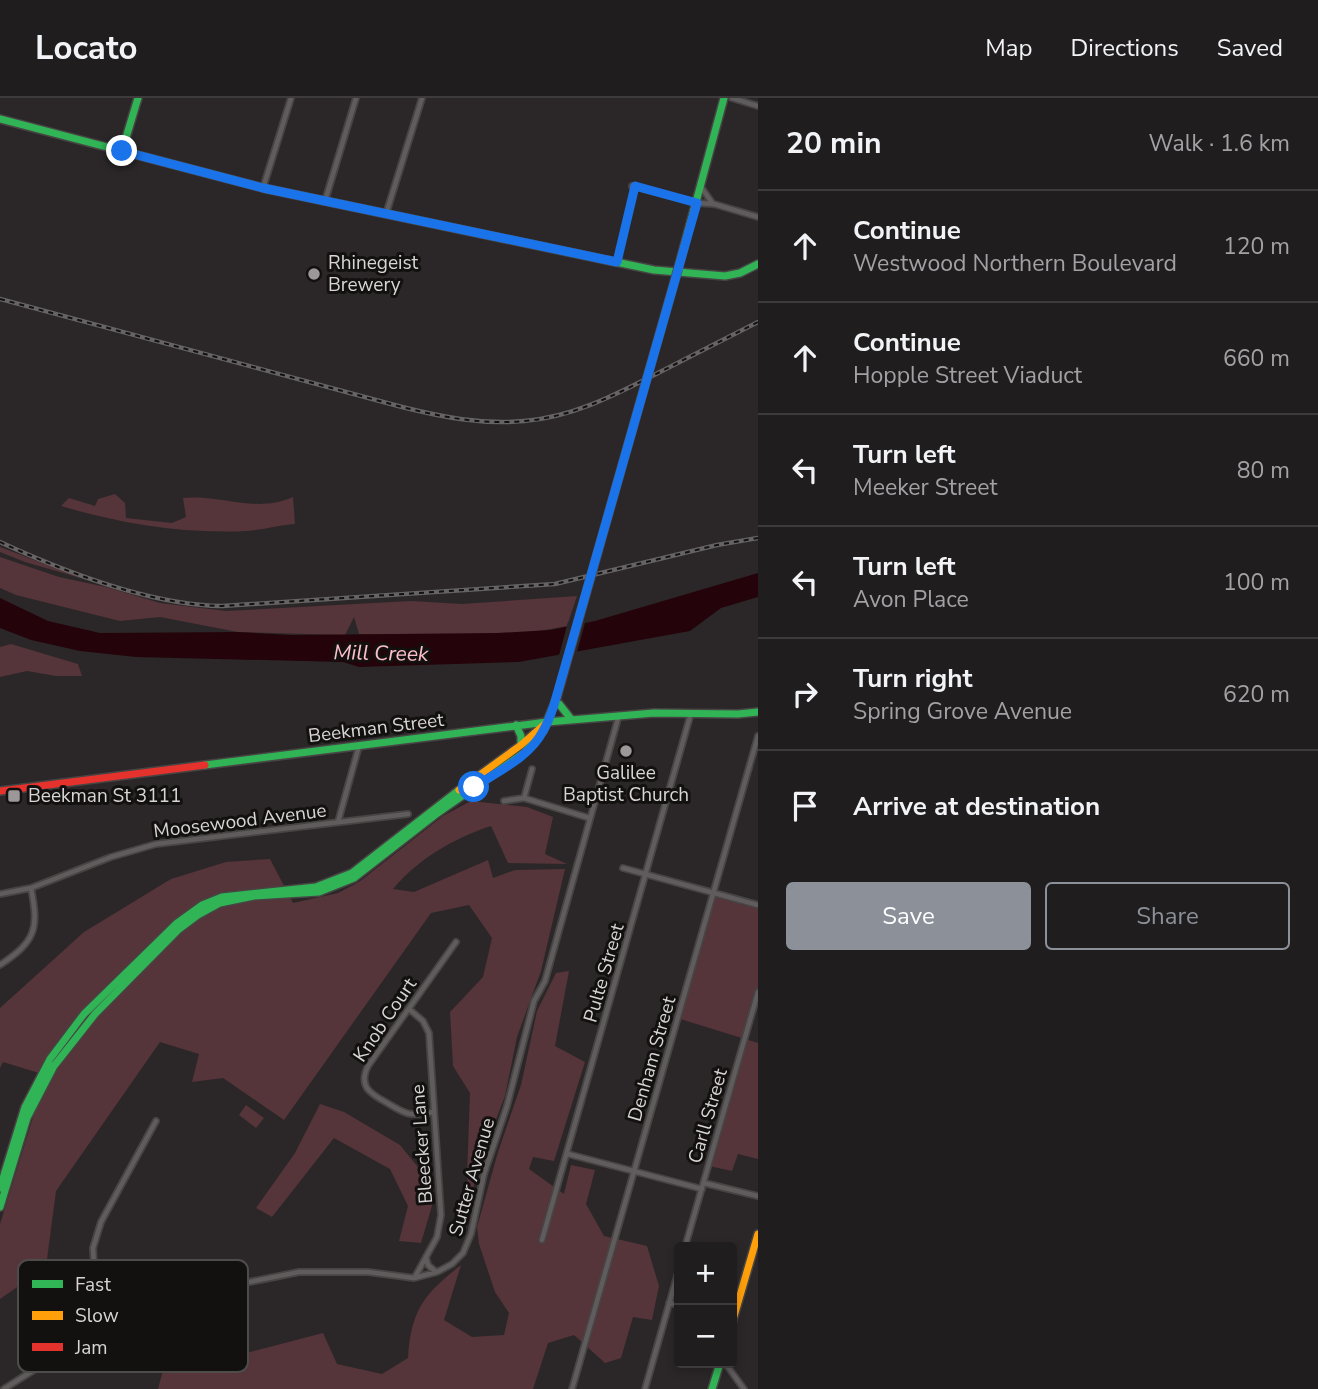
<!DOCTYPE html>
<html lang="en">
<head>
<meta charset="utf-8">
<style>
  body { margin:0; font-family:"Nunito Sans",sans-serif; background:#282627; color:#f1f3f6 }
  .controls { position:absolute; right:21px; bottom:21px; display:grid; overflow:hidden; border-radius:7px; box-shadow:0 4px 10px #0003 }
  .controls button { width:63px; height:63px; display:grid; place-items:center; padding:0; border:0; border-bottom:2px solid #3d3b3c; background:#201d1e; color:#f1f3f6; font:35px sans-serif }
  .stop { position:absolute; width:21px; height:21px; margin:-16px; border:5px solid #1a73e8; border-radius:50%; background:#fff }
  .stop.end { background:#1a73e8; border-color:#fff; box-shadow:0 2px 7px #0008 }
  .list { margin:0; padding:0; list-style:none }
  h2 { display:flex; justify-content:space-between; align-items:center; height:91px; margin:0; padding:0 28px; font-size:30px }
  h2 small { font-size:23px; font-weight:400; color:#a2a2a4 }
  .list li { display:grid; grid-template-columns:46px 1fr auto; gap:21px; align-items:center; box-sizing:border-box; height:112px; padding:0 28px; border-top:2px solid #3d3b3c }
  .list b { display:block; font-size:26px; white-space:nowrap }
  .list p { margin:0; font-size:23px; white-space:nowrap; color:#a2a2a4 }
  .list em { font-size:23px; font-style:normal; color:#a2a2a4 }
  .actions { display:flex; gap:14px; padding:21px 28px }
  .actions a { flex:1; padding:16px 0; border:2px solid #8c9099; border-radius:7px; text-align:center; font-size:24px; color:#8c9099 }
  .actions .main { background:#8c9099; color:#fff }
  .icon { flex:none; width:38px; height:38px; fill:none; stroke:currentColor; stroke-width:2; stroke-linecap:round; stroke-linejoin:round }
  .map { position:relative; flex:none; width:758px; height:1291px; overflow:hidden }
  header { display:flex; align-items:center; gap:42px; box-sizing:border-box; height:98px; padding:0 35px; background:#201d1e; border-bottom:2px solid #3d3b3c }
  header strong { font-size:33px }
  nav { display:flex; gap:38px; margin-inline-start:auto; font-size:24px }
  main { display:flex }
  aside { flex:1; background:#201d1e }
  .map>svg:first-child { display:block }
</style>
</head>
<body>
<header>
<strong>Locato</strong>
<nav><a>Map</a><a>Directions</a><a>Saved</a></nav>
</header>
<main>
<div class="map">
<svg width="758" height="1291" viewBox="0 0 758 1291">
  <rect width="100%" height="100%" fill="#2b2728"/>
  <path fill="#55343a" d="M 115,396 L 125,405 L 126,420 L 172,425 L 186,419 L 183,400 C 223,396 254,416 293,399 L 295,426 C 279,427 263,432 247,433 C 183,436 122,426 61,408 L 69,400 L 95,408 L 98,401 Z
    M 0,449 L 84,481 L 25,464 L 0,454 Z
    M 0,459 L 59,479 L 106,489 L 160,505 L 226,513 L 411,503 L 462,506 L 577,498 L 567,528 C 500,542 428,536 359,536 L 354,519 L 345,537 L 238,534 L 160,519 L 120,523 L 16,497 L 0,490 Z
    M 11,546 L 78,566 L 82,578 L 56,578 L 27,573 L 0,579 L 0,549 Z
    M 471,703 L 527,709 L 553,719 L 545,756 L 567,766 L 508,765 L 491,728 C 454,740 418,761 393,791 L 414,794 L 488,762 L 493,780 L 515,772 L 565,771 L 541,873 L 517,939 L 505,998 L 482,1058 L 471,1098 L 467,1079 L 470,995 L 453,968 L 450,914 L 483,879 L 492,840 L 469,807 L 431,815 L 284,1022 L 223,980 L 192,984 L 199,956 L 160,944 L 56,1093 L 46,1169 L 0,1201 L 0,1126 L 35,1013 L 52,979 L 3,964 L 0,970 L 0,910 L 84,834 L 171,781 L 226,764 L 270,761 L 293,805 L 338,795 L 359,784 L 443,718 Z
    M 714,794 L 758,807 L 758,894 L 745,941 L 758,945 L 758,1061 L 738,1056 L 732,1073 L 709,1068 L 745,941 L 677,920 Z
    M 569,873 L 555,948 L 585,964 L 554,1063 L 533,1059 L 529,1071 L 564,1096 L 571,1067 L 595,1072 L 586,1106 L 604,1138 L 647,1148 L 659,1188 L 652,1222 L 633,1219 L 621,1260 L 605,1265 L 574,1237 L 548,1245 L 533,1291 L 158,1291 L 168,1253 L 220,1262 L 323,1235 L 337,1266 L 382,1276 L 408,1260 C 411,1212 424,1196 461,1167 L 444,1222 L 472,1239 L 504,1237 L 509,1215 L 495,1194 L 479,1146 L 477,1129 L 498,1054 L 521,987 L 537,913 L 556,875 Z
    M 320,1006 L 344,1014 L 400,1047 L 426,1079 L 434,1101 L 421,1145 L 399,1143 L 408,1108 L 390,1071 L 334,1040 L 272,1119 L 256,1110 L 295,1055 Z
    M 246,1007 L 264,1020 L 256,1030 L 239,1017 Z"/>
  <path fill="#24040a" d="M 758,475 L 758,499 L 721,510 L 690,533 L 519,564 L 359,569 L 343,564 L 136,559 L 80,553 L 31,542 L 0,530 L 0,500 L 48,523 L 100,535 L 238,534 L 291,537 L 497,535 L 550,532 L 595,523 Z"/>
  <path fill="#2b2728" d="M 586,521 L 576,558 L 558,561 L 568,524 Z"/>
  <g fill="none" stroke-linecap="round" stroke-linejoin="round">
    <defs>
      <path id="street" d="M 732,0 L 758,8
        M 632,88 L 697,105 L 714,106 L 758,119
        M 701,89 L 713,106
        M 263,90 L 291,0
        M 325,103 L 356,0
        M 386,116 L 422,0
        M 617,164 L 635,88
        M 524,700 L 532,671
        M 504,703 L 524,700 L 589,720
        M 338,724 L 359,648
        M 623,770 L 758,807
        M 0,796 L 31,790 L 111,759 L 156,746 L 408,716
        M 0,867 C 36,843 39,831 31,790
        M 409,911 L 423,923 L 429,935 L 441,1117 L 437,1139 L 415,1179
        M 434,1014 C 426,1015 418,1016 411,1016 C 403,1015 396,1010 389,1006 C 373,997 357,990 368,968 L 456,844
        M 568,1056 L 702,1091
        M 704,1085 L 758,1098
        M 542,1142 L 691,615
        M 685,1149 L 758,894
        M 426,1159 L 428,1167 L 436,1174
        M 669,1205 L 679,1207
        M 111,1223 L 95,1184 L 93,1150 L 101,1124 L 156,1023
        M 725,1265 L 744,1291
        M 4,1291 L 111,1223 L 185,1197 L 299,1174 L 368,1174 L 414,1180 L 437,1174 L 452,1166 L 463,1155 L 471,1136 L 484,1076 L 507,1008 L 534,903 L 545,883 L 619,617
        M 572,1291 L 758,638
        M 645,1291 L 679,1171"/>
      <path id="fast" d="M 0,21 L 263,90 L 654,172 L 725,178 L 740,175 L 758,166
        M 122,53 L 138,0
        M 678,171 L 724,0
        M 556,602 L 571,621
        M 516,627 L 521,638 L 521,646
        M 205,667 L 547,624 L 654,615 L 738,616 L 758,614
        M 0,1090 L 25,1009 L 50,961 L 84,916 L 177,825 L 202,807 L 222,799 L 316,789 L 352,775 L 459,692
        M 0,1109 L 27,1020 L 54,968 L 95,916 L 178,832 L 198,817 L 220,805 L 254,798 L 319,794 L 354,780 L 435,717 L 525,654 L 543,633 L 556,602
        M 712,1291 L 720,1265"/>
      <path id="slow" d="M 459,692 L 521,647 L 547,624
        M 732,1225 L 758,1136"/>
      <path id="jam" d="M 0,693 L 205,667"/>
    </defs>
    <use href="#street" stroke="#474444" stroke-width="8"/>
    <use href="#fast" stroke="#474444" stroke-width="10"/>
    <use href="#slow" stroke="#474444" stroke-width="10"/>
    <use href="#jam" stroke="#474444" stroke-width="10"/>
    <use href="#street" stroke="#605c5d" stroke-width="4.5"/>
    <use href="#fast" stroke="#30b455" stroke-width="7"/>
    <use href="#slow" stroke="#ff9f0a" stroke-width="7"/>
    <use href="#jam" stroke="#e5322d" stroke-width="7"/>
    <defs>
      <path id="rail" d="M 0,201 L 402,309 C 442,319 482,327 524,323 C 573,319 615,297 658,275 C 691,258 725,241 758,224
        M 0,444 C 65,474 150,507 222,508 L 555,486 L 717,447 L 758,440"/>
    </defs>
    <use href="#rail" stroke="#666364" stroke-width="4.5"/>
    <use href="#rail" stroke="#131010" stroke-width="2" stroke-dasharray="5" stroke-linecap="butt"/>
    <defs>
      <path id="fast-bridge" d="M 624,361 L 678,171"/>
      <path id="slow-bridge" d="M 556,602 L 624,361"/>
    </defs>
    <use href="#fast-bridge" stroke="#474444" stroke-width="10" stroke-linecap="butt"/>
    <use href="#slow-bridge" stroke="#474444" stroke-width="10" stroke-linecap="butt"/>
    <use href="#fast-bridge" stroke="#30b455" stroke-width="7"/>
    <use href="#slow-bridge" stroke="#ff9f0a" stroke-width="7"/>
  </g>
  <g fill="none" stroke-linecap="round" stroke-linejoin="round">
    <path stroke="#1a73e8" stroke-width="9" d="M 122,53 L 263,90 L 617,164 L 635,88 L 697,105 L 554,607 C 551,616 548,625 543,633 C 530,659 497,674 474,689"/>
  </g>
  <g fill="#9c9798" stroke="#131010" stroke-width="2.5">
    <circle cx="314" cy="176" r="7"/>
    <circle cx="626" cy="653" r="7"/>
    <rect x="7" y="691" width="14" height="14" rx="3.5"/>
  </g>
  <g text-anchor="middle" dominant-baseline="central" stroke-width="6" stroke-linejoin="round" paint-order="stroke">
    <g font-size="19" fill="#d9d4d5" stroke="#131010" text-anchor="start">
      <text x="328" y="165">Rhinegeist<tspan x="328" dy="22">Brewery</tspan></text>
      <text x="626" y="675" text-anchor="middle">Galilee<tspan x="626" dy="22">Baptist Church</tspan></text>
      <text x="28" y="698">Beekman St 3111</text>
    </g>
    <g font-size="19" fill="#d9d4d5" stroke="#131010">
      <text transform="translate(376 630) rotate(-7)">Beekman Street</text>
      <text transform="translate(240 723) rotate(-7)">Moosewood Avenue</text>
      <text transform="translate(604 875) rotate(-74)">Pulte Street</text>
      <text transform="translate(385 922) rotate(-56)">Knob Court</text>
      <text transform="translate(652 961) rotate(-74)">Denham Street</text>
      <text transform="translate(708 1018) rotate(-74)">Carll Street</text>
      <text transform="translate(422 1046) rotate(-94)">Bleecker Lane</text>
      <text transform="translate(472 1079) rotate(-74)">Sutter Avenue</text>
    </g>
    <g font-size="21" font-style="italic" fill="#fec0ca" stroke="#131010">
      <text transform="translate(381 555) rotate(1)">Mill Creek</text>
    </g>
  </g>
  <rect x="18" y="1162" width="230" height="112" rx="10" fill="#131010" stroke="#4e4b4b" stroke-width="2"/>
  <rect x="32" y="1182" width="31" height="8" fill="#30b455"/>
  <rect x="32" y="1213" width="31" height="9" fill="#ff9f0a"/>
  <rect x="32" y="1245" width="31" height="8" fill="#e5322d"/>
  <g font-size="19" fill="#d9d4d5">
    <text x="75" y="1193">Fast</text>
    <text x="75" y="1224">Slow</text>
    <text x="75" y="1256">Jam</text>
  </g>
</svg>
<div class="controls">
<button>+</button>
<button>−</button>
</div>
<div class="stop" style="left:474px;top:689px"></div>
<div class="stop end" style="left:122px;top:53px"></div>
</div>
<aside>
<h2>20 min<small>Walk · 1.6 km</small></h2>
<ul class="list">
<li><svg class="icon" aria-label="ahead" viewBox="0 0 24 24"><path d="M12 20V5M6 11l6-6 6 6"/></svg><div><b>Continue</b><p>Westwood Northern Boulevard</p></div><em>120 m</em></li>
<li><svg class="icon" aria-label="ahead" viewBox="0 0 24 24"><path d="M12 20V5M6 11l6-6 6 6"/></svg><div><b>Continue</b><p>Hopple Street Viaduct</p></div><em>660 m</em></li>
<li><svg class="icon" aria-label="left" viewBox="0 0 24 24"><path d="M17 20v-9H6M10 6l-5 5 5 5"/></svg><div><b>Turn left</b><p>Meeker Street</p></div><em>80 m</em></li>
<li><svg class="icon" aria-label="left" viewBox="0 0 24 24"><path d="M17 20v-9H6M10 6l-5 5 5 5"/></svg><div><b>Turn left</b><p>Avon Place</p></div><em>100 m</em></li>
<li><svg class="icon" aria-label="right" viewBox="0 0 24 24"><path d="M7 20v-9h11M14 6l5 5-5 5"/></svg><div><b>Turn right</b><p>Spring Grove Avenue</p></div><em>620 m</em></li>
<li><svg class="icon" aria-label="arrive" viewBox="0 0 24 24"><path d="M6 21V4h12l-3 4 3 4H6"/></svg><div><b>Arrive at destination</b></div></li>
</ul>
<div class="actions"><a class="main">Save</a><a>Share</a></div>
</aside>
</main>
</body>
</html>
